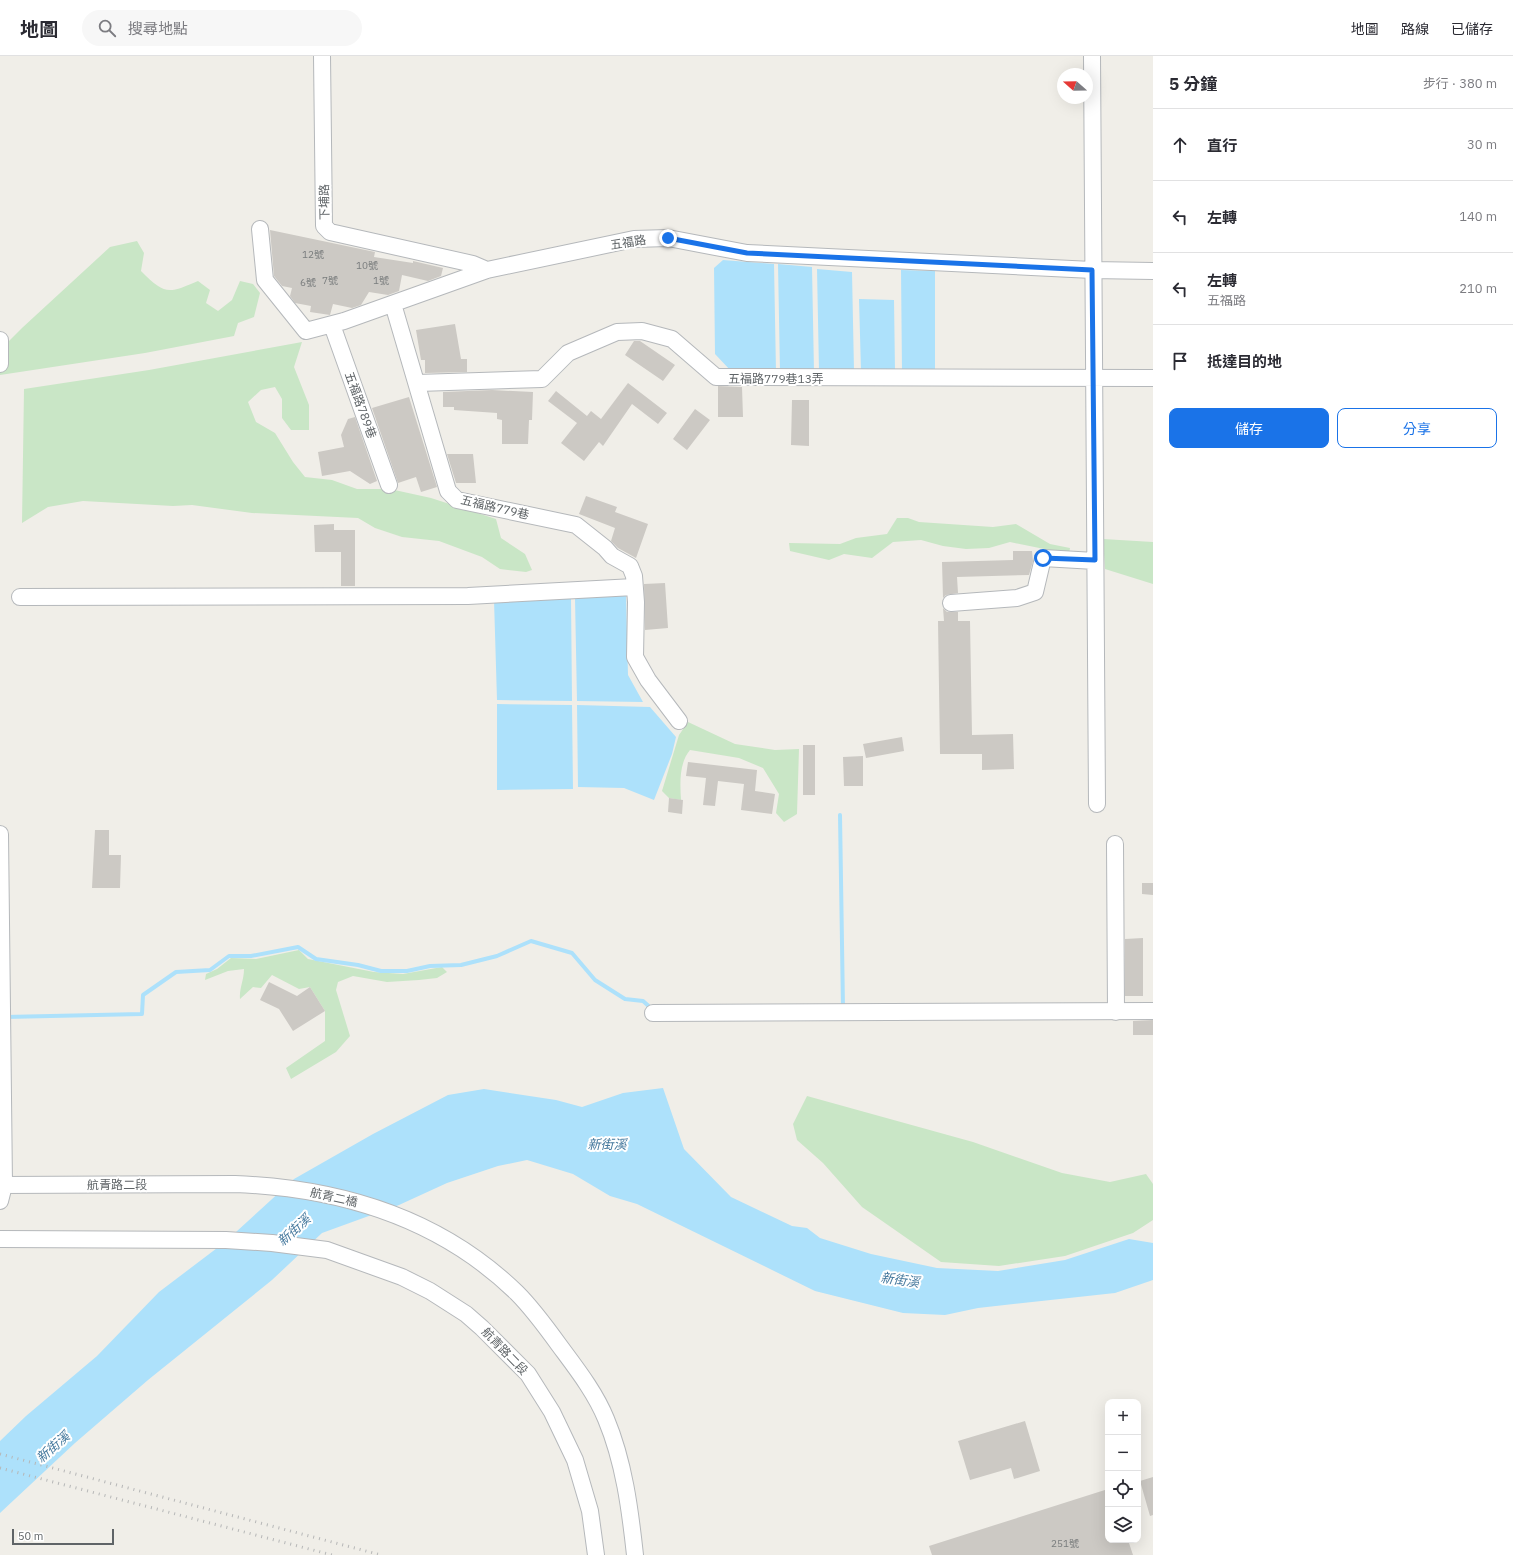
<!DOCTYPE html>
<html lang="zh-TW">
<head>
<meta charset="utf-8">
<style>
  body { margin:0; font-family:"IBM Plex Sans","Noto Sans TC",sans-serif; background:#f7f7f7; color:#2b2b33 }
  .controls { position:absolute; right:12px; bottom:12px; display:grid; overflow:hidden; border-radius:8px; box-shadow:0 4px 16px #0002 }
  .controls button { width:36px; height:36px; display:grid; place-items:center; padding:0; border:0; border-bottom:1px solid #e1e1e2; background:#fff; color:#2b2b33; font:20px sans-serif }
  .compass { position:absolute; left:1057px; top:12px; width:36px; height:36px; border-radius:50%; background:#fff; box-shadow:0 4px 16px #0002; rotate:290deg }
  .scale { position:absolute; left:12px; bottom:10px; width:102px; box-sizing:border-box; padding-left:4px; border:2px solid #5f6467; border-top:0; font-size:11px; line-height:14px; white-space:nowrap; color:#5f6467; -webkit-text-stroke:3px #fff; paint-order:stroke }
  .stop { position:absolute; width:12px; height:12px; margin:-9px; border:3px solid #1a73e8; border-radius:50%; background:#fff }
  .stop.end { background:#1a73e8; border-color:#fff; box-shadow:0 1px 4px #0008 }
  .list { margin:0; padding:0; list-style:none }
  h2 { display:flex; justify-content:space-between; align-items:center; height:52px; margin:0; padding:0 16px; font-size:17px }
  h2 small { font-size:13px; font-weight:400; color:#7c7c81 }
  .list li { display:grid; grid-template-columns:26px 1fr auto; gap:12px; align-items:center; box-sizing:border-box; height:72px; padding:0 16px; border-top:1px solid #e1e1e2 }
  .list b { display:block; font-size:15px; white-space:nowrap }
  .list p { margin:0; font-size:13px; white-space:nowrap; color:#7c7c81 }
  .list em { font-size:13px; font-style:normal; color:#7c7c81 }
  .actions { display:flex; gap:8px; padding:12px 16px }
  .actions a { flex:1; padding:9px 0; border:1px solid #1a73e8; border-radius:8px; text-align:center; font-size:14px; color:#1a73e8 }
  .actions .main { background:#1a73e8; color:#fff }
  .icon { flex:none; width:22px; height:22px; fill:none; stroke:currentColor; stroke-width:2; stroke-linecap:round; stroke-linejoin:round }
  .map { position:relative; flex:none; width:1153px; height:1499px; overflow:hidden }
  header { display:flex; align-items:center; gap:24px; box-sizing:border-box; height:56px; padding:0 20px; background:#fff; border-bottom:1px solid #e1e1e2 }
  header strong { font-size:19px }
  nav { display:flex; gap:22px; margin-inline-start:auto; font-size:14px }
  .search { width:280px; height:36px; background:#f7f7f7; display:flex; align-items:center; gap:10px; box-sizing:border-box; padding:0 14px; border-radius:22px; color:#7c7c81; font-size:15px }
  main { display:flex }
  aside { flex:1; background:#fff }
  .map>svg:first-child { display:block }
</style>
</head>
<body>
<header>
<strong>地圖</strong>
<div class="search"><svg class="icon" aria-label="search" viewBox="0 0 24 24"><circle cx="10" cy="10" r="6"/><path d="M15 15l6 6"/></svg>搜尋地點</div>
<nav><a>地圖</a><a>路線</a><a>已儲存</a></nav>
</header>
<main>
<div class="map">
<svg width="1153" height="1499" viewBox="0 0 1153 1499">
  <rect width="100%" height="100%" fill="#f0eee8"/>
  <path fill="#c9e6c6" d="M 137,185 L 144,197 L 141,215 C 165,239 168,238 198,225 L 210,234 L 206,247 L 218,255 L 232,244 L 240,225 L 253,228 L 260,237 L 254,261 L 238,267 L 234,280 L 145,297 L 0,319 L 0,294 L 22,272 L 110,191 Z
    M 302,286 L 294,311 L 309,349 L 309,374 L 291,374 L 282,362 L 282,343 L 275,331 L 261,334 L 248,346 L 256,366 L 275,377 L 293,406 L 305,421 L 332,424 L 357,433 L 390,433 L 431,442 L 496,463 L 501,482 L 525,498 L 532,514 L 526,516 L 500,513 L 482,501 L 439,485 L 402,481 L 375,472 L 358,462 L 252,457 L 192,449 L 173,450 L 83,445 L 48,451 L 22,467 L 24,333 L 149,314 Z
    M 897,462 L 908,462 L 919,466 L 993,471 L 1016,468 L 1050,488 L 1070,492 L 1069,498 L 1010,486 L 989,492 L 966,493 L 943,490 L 921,484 L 893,486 L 872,502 L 844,498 L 829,504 L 790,495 L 789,487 L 840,488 L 856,482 L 887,478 Z
    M 1103,483 L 1153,486 L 1153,528 L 1105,513 Z
    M 688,666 L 735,688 L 775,694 L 799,693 L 797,758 L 784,766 L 776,757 L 779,738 L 763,712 L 739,702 L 690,694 C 679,707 680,727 681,744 L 669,742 L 662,735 L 679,679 Z
    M 299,894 L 308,903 L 374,916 L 403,918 L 442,911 L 447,916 L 437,922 L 419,924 L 387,926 L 353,920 L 338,926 L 336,934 L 350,980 L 336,996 L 291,1023 L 286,1012 L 325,985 L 325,955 L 310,931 L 299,933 L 272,919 L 261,932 L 253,931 L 240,943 C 239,933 244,924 244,913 L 228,915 L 205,924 L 206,918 L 217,913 L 231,902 L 256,903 Z
    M 807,1040 L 973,1086 L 1062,1117 L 1110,1126 L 1146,1118 L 1153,1128 L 1153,1164 L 1133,1177 L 1065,1200 L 999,1210 L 941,1206 L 862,1151 L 823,1107 L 797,1084 L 793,1068 Z"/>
  <path fill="#ade1fb" d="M 723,204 L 774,208 L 776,316 L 731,315 L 715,298 L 714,212 Z
    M 778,208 L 812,211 L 814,316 L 780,316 Z
    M 817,213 L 852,216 L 854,315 L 819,315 Z
    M 901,214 L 935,215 L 935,315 L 902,316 Z
    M 859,243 L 894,244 L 895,315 L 861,315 Z
    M 626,539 L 628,619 L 643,646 L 577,645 L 575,542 Z
    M 571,542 L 572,645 L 497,644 L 494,544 Z
    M 497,648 L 572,649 L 573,733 L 497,734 Z
    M 577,649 L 650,651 L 676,681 L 672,698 L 654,744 L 624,732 L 578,731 Z
    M 663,1032 L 684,1093 L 731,1141 L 792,1170 L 807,1172 L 820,1182 L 871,1198 L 937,1212 L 998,1215 L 1065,1204 L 1129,1183 L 1153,1187 L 1153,1224 L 1115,1237 L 978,1252 L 945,1259 L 903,1257 L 815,1235 L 637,1148 L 610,1140 L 573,1118 L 527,1104 L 498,1110 L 447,1127 L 399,1149 L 322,1177 L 272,1224 L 148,1324 L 75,1387 L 0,1457 L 0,1385 L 26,1360 L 97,1300 L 159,1236 L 225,1186 L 294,1123 L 373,1078 L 448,1039 L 484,1033 L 556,1044 L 582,1051 L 623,1037 Z"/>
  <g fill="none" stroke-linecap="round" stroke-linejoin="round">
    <path stroke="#ade1fb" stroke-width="4" d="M 840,759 L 843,952
      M 5,961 L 142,958 L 143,939 L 176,916 L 210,914 L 229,900 L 251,900 L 298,891 L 316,903 L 358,909 L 381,915 L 407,915 L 430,910 L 461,909 L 497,900 L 531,885 L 572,897 L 595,924 L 625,943 L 643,945 L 652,953"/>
  </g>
  <path fill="#ccc9c4" d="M 270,174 L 375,196 L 374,201 L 413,207 L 413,205 L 443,212 L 441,220 L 428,225 L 402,219 L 399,235 L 388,239 L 369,236 L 361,249 L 352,252 L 333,248 L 330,259 L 310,256 L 311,250 L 295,247 L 290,240 L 292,232 L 282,230 L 274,220 Z
    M 455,268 L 461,303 L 467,303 L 467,316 L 425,317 L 425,304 L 421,304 L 416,274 Z
    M 634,285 L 640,285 L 675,309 L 663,325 L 625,299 Z
    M 628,327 L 667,357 L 658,368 L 632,348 L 603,390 L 599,386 L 584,405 L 561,387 L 577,367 L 548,345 L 556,335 L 587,360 L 591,355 L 601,363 Z
    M 718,330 L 742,331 L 743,361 L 718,361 Z
    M 492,334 L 533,336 L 532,364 L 529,364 L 528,388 L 502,388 L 502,364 L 497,363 L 497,357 L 454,354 L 454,351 L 443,351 L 443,336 Z
    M 409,341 L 437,431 L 421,436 L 416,421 L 398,427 L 372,352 Z
    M 792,344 L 809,344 L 809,390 L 791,389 Z
    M 695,353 L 710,364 L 687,394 L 673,383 Z
    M 355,361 L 377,425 L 370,428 L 350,415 L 322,420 L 318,396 L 344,391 L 341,379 L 348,363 Z
    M 447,398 L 473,398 L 476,427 L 456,427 Z
    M 586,440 L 617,451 L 615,456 L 648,468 L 636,502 L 618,492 L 611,485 L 615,472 L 579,458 Z
    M 334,468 L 334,474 L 355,474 L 355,530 L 341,530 L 341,496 L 315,496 L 314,469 Z
    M 1013,495 L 1032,495 L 1033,505 L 1029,519 L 957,521 L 958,537 L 946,539 L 943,542 L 942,506 L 1013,504 Z
    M 665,527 L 668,572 L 645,574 L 644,528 Z
    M 943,552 L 947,556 L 958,556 L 958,565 L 970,565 L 972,679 L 1013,678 L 1014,713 L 982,714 L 982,698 L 940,698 L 938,565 L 944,565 Z
    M 902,681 L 904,695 L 866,702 L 863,688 Z
    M 803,689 L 815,689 L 815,739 L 803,739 Z
    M 863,700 L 863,730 L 844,730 L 843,701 Z
    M 688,706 L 757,714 L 755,735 L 775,738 L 772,758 L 741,754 L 744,728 L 718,725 L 715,750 L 703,749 L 706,722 L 686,720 Z
    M 669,742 L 683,744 L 682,758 L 668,756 Z
    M 95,774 L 109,774 L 109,799 L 121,799 L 120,832 L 92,832 Z
    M 1142,827 L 1153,827 L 1153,839 L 1142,838 Z
    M 1143,882 L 1143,940 L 1125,940 L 1125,883 Z
    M 269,926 L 297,940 L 310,931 L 325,955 L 293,975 L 279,953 L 260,944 Z
    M 1153,964 L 1153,979 L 1133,979 L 1133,965 Z
    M 1025,1365 L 1040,1415 L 1014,1423 L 1011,1412 L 970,1424 L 958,1385 Z
    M 1153,1421 L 1153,1459 L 1150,1460 L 1140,1425 Z
    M 1108,1433 L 1108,1484 L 1128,1484 L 1133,1499 L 932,1499 L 929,1490 Z"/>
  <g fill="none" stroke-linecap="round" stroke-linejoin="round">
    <defs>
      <path id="minor" d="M 322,0 L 324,170 L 330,176 L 473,208 L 487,214
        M 1092,0 L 1097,748
        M 260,173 L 265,224 L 306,275 L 344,265 L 487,214 L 634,183 L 668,182 L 747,197 L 1092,214 L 1153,215
        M 393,248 L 448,435 L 457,444 L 576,469 L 605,492 L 612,500 L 630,510 L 634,520 L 636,546 L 635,601 L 648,624 L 679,665
        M 332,269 L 389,429
        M 0,284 L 0,308
        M 418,327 L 542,323 L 568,297 L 617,276 L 642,275 L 672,283 L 716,321 L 1153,322
        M 20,541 L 468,540 L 634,531
        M 951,547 L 1017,542 L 1035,536 L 1043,502 L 1095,505
        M 0,778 L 4,1129 L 0,1145
        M 1115,788 L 1116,956
        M 653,957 L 1153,955
        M 0,1129 L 235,1128 C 340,1132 440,1162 517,1237 C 532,1252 546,1271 559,1289 C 576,1312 595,1336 606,1363 C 624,1406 630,1453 635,1499
        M 0,1183 L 226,1184 L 272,1187 L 327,1194 L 402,1221 L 430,1235 L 466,1258 L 482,1272 L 528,1318 L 552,1356 L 575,1404 L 590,1455 L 596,1499"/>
    </defs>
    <use href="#minor" stroke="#b5b8bb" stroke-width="18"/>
    <use href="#minor" stroke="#fff" stroke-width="16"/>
    <path stroke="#b6b7b7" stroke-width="3" stroke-dasharray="1 5" stroke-linecap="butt" d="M 0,1398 L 381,1499
      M 0,1412 L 332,1499"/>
  </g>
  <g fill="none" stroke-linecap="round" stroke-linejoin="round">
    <path stroke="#1a73e8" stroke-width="5" d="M 668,182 L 747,197 L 1092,214 L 1095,504 L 1043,502"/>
  </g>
  <g text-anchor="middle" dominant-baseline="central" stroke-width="4" stroke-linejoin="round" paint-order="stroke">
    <g font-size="10" fill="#7a7d7e">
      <text x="313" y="198">12號</text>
      <text x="367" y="209">10號</text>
      <text x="330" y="224">7號</text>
      <text x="381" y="224">1號</text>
      <text x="308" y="226">6號</text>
      <text x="1065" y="1487">251號</text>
    </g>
    <g font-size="12" fill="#5f6467" stroke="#fff">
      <text transform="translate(324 146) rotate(-91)">下埔路</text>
      <text transform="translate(628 186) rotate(-9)">五福路</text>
      <text x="776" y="322">五福路779巷13弄</text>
      <text transform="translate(361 349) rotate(70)">五福路789巷</text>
      <text transform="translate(495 451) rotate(13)">五福路779巷</text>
      <text x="117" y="1128">航青路二段</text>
      <text transform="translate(334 1141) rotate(13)">航青二橋</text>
      <text transform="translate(505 1295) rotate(46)">航青路二段</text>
    </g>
    <g font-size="13" font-style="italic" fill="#43779c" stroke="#fff">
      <text x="607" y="1088">新街溪</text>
      <text transform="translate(294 1174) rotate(-42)">新街溪</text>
      <text transform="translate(900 1224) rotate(8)">新街溪</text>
      <text transform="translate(53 1391) rotate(-41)">新街溪</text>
    </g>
  </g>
</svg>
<div class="controls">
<button>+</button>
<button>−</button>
<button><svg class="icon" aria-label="locate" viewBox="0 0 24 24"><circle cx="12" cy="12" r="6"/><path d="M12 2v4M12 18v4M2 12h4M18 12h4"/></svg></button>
<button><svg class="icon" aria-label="layers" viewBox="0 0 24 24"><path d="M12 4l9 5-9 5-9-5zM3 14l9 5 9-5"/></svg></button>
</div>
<svg class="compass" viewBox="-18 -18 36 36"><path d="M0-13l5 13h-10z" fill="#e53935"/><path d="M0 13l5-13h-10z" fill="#7c7c81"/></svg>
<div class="scale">50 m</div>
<div class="stop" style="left:1043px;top:502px"></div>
<div class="stop end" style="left:668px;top:182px"></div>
</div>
<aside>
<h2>5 分鐘<small>步行 · 380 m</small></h2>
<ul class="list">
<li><svg class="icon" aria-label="ahead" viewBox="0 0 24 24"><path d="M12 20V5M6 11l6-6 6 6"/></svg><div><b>直行</b></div><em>30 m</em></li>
<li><svg class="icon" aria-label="left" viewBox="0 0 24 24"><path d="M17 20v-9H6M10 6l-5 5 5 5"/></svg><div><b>左轉</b></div><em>140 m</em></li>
<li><svg class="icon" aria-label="left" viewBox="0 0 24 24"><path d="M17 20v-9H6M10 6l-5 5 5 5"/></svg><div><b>左轉</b><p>五福路</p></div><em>210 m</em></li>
<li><svg class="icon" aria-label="arrive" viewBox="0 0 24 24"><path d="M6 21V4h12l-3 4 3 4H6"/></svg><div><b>抵達目的地</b></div></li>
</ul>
<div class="actions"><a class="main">儲存</a><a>分享</a></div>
</aside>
</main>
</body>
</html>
